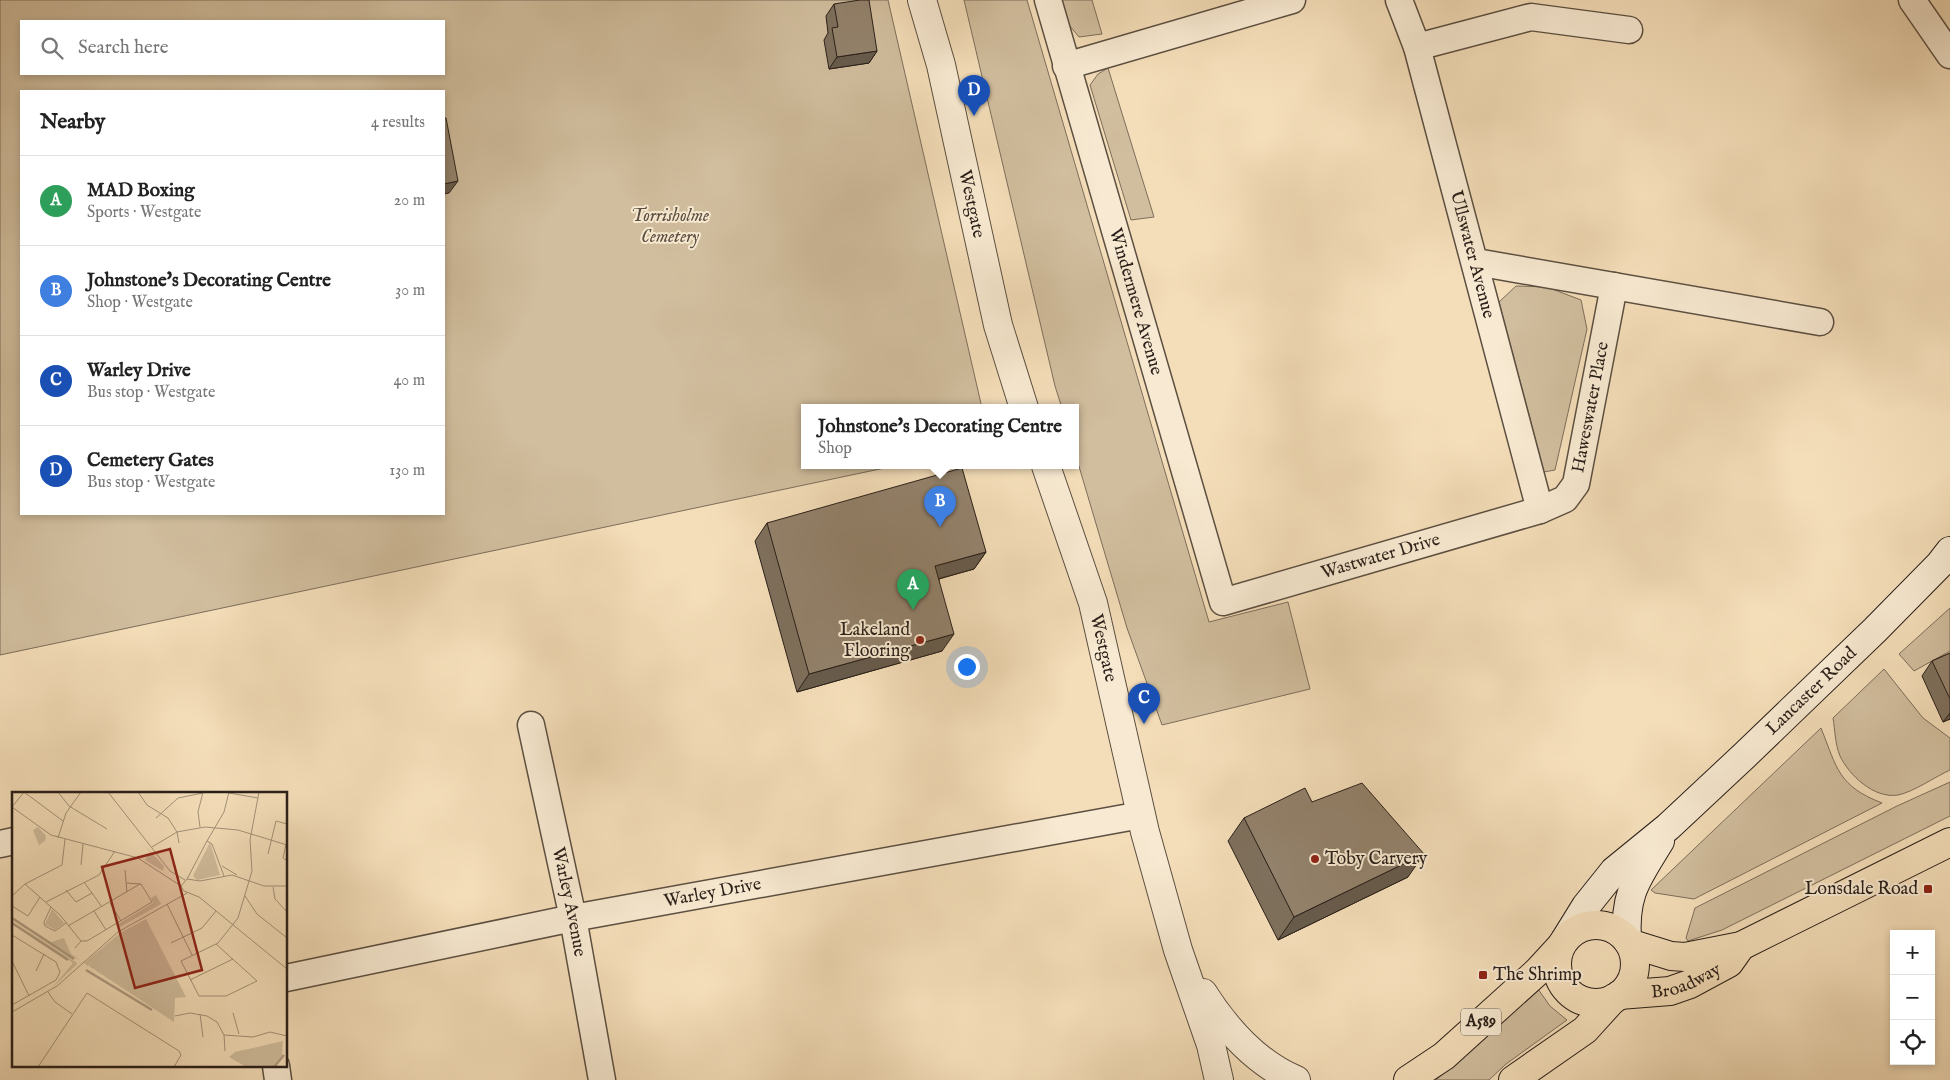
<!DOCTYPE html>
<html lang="en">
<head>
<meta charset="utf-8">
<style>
  body { margin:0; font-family:"IM FELL English",serif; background:#f6f6f6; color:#222 }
  .controls { position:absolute; right:15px; bottom:15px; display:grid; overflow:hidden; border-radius:0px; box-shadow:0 2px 8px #0003 }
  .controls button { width:45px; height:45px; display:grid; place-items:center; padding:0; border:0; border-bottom:1px solid #e0e0e0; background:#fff; color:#222; font:25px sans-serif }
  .you { position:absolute; left:966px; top:666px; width:18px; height:18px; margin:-12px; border:4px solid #fff; border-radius:50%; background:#1a73e8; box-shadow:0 0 0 8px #1a73e833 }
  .badge { display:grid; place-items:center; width:32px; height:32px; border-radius:50%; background:#1a73e8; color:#fff; font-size:16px; font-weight:700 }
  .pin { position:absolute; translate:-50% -41px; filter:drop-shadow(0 1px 2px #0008) }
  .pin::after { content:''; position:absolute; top:26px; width:18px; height:15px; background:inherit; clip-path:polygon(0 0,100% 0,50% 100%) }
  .popup { position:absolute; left:801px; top:404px; width:278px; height:65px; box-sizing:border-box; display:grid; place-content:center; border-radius:0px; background:#fff; filter:drop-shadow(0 1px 4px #0005); font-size:16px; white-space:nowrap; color:#767676 }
  .popup b { font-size:19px; color:#222 }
  .popup::after { content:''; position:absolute; left:50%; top:100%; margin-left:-10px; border:10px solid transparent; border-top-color:#fff }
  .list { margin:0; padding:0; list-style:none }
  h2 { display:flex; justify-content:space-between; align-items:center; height:65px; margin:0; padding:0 20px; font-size:21px }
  h2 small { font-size:16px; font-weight:400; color:#767676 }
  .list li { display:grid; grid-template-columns:32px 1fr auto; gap:15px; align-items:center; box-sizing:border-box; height:90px; padding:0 20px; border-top:1px solid #e0e0e0 }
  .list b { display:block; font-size:19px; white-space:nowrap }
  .list p { margin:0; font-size:16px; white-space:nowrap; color:#767676 }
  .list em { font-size:16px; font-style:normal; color:#767676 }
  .icon { flex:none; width:28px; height:28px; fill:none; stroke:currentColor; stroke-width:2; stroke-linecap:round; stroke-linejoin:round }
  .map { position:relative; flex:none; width:1950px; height:1080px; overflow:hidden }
  .search { position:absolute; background:#fff; box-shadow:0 2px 8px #0003; left:20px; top:20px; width:425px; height:55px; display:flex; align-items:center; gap:12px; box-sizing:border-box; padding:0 18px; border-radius:0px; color:#767676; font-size:19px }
  .panel { position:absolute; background:#fff; box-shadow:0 2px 8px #0003; left:20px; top:90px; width:425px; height:425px; border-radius:0px }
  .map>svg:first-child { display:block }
</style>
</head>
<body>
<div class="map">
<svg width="1950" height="1080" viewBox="0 0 1950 1080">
  <rect width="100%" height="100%" fill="#f4deb9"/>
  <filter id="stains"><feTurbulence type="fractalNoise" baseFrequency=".004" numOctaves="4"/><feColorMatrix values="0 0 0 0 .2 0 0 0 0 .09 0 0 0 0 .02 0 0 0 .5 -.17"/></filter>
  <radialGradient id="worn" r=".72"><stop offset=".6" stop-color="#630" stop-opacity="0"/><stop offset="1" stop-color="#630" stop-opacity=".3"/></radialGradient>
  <path fill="#d1be9e" stroke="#7d6e5c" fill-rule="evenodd" d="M 0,0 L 888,0 L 982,408 L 805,408 L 805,466 L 894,466 L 0,655 ZM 21,21 L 444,21 L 444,74 L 21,74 ZM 21,91 L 444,91 L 444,514 L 21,514 Z
    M 964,0 L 1027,0 L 1209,622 L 1288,602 L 1310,689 L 1162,725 L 1127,628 L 1075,453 L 1075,408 L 1062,408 L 1055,386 Z
    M 1062,0 L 1092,0 L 1102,34 L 1079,37 L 1069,25 Z
    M 1108,68 L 1154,217 L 1131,220 L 1090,85 L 1098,74 Z
    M 1516,286 L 1547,287 L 1581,300 L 1587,329 L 1555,470 L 1544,472 L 1499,302 Z
    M 1950,608 L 1950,651 L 1914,671 L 1899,654 Z
    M 1884,669 L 1923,718 L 1950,738 L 1950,770 C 1935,777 1913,792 1898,795 C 1874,799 1849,775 1840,756 C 1835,744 1835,730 1833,718 Z
    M 1821,728 C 1837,768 1838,786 1882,803 L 1694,899 L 1655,893 L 1651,890 Z
    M 1950,782 L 1950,816 L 1722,930 L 1688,941 L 1686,938 L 1695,908 L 1897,806 Z
    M 1538,989 L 1550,1006 L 1567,1020 L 1506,1064 L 1489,1080 L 1436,1080 Z"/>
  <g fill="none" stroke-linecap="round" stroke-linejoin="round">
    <defs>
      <g id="minor">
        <path id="s1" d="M 1048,0 L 1223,602 L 1540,510 L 1565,499 L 1576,484 L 1614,286"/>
        <path id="s2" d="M 1399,0 L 1417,47 L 1540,510"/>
        <path d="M 1912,0 L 1950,55"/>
        <path d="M 1417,47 L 1531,17 L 1629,30"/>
        <path d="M 1066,66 L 1292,0"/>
        <path d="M 1476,262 L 1820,322"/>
        <path id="s3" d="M 531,725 L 573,918 L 602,1080"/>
        <path d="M 0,844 L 14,841"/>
        <path id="s4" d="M 286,978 L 573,918 L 1141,815"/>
        <path d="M 276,1066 L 278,1080"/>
      </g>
      <g id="tertiary">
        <path id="s5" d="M 922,0 L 941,65 L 998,325 L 1024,408"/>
        <path id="s6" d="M 1046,466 L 1093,603 L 1145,832 L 1178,950 L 1211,1045 L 1219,1080"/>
        <path d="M 1203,993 C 1225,1028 1257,1064 1296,1080"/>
      </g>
      <g id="secondary">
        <path id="s7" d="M 1565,940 L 1586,906 L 1614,871 L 1668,827 L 1745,755 L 1875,630 L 1940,564 L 1950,551"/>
        <path d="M 1627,940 C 1624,893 1637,879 1660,841"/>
      </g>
      <g id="primary">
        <circle cx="1596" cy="964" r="39"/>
        <path d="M 1629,943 L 1671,956 L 1685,957 L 1741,946 L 1950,842"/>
        <path id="s8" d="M 1619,995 L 1670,991 L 1690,984 L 1729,963 L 1741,946"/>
        <path d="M 1408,1080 L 1444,1056 L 1538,971 L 1561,946"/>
        <path d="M 1513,1080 L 1585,1030 L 1614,998"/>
      </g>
    </defs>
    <use href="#minor" stroke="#5c4f41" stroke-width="29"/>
    <use href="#tertiary" stroke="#5c4f41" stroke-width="30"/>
    <use href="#secondary" stroke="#291f19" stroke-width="30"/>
    <use href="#primary" stroke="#291f19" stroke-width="30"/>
    <use href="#minor" stroke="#f8ead2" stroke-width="26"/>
    <use href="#tertiary" stroke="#f8ead2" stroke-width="28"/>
    <use href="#secondary" stroke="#f8ead2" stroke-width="28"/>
    <use href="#primary" stroke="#f4deb9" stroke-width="28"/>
  </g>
  <path fill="#7e705d" stroke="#291f19" d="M 834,4 L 877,51 L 869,63 L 829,69 L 824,40 L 828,33 L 826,16 Z
    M 767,523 L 986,552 L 974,569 L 939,579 L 942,651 L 797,692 L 755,541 Z
    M 1950,653 L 1950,719 L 1943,722 L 1922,676 L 1932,661 Z
    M 1312,802 L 1408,877 L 1278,940 L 1228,841 L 1244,818 Z"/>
  <path fill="#675b4c" stroke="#291f19" d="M 877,51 L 869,63 L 829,69 L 837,57 Z
    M 458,181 L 449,193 L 444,194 L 444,184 Z
    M 986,552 L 974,569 L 923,583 L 935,566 Z
    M 954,634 L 942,651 L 797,692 L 809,674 Z
    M 1950,713 L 1950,719 L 1943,722 Z
    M 1424,854 L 1408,877 L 1278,940 L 1294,917 Z"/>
  <path fill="#93826c" stroke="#291f19" d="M 860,0 L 869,0 L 877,51 L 837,57 L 832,28 L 838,27 L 834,4 Z
    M 444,118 L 446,118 L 458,181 L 444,184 Z
    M 962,468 L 986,552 L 935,566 L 954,634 L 809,674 L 767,523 Z
    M 1950,653 L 1950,699 L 1932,661 Z
    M 1362,783 L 1424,854 L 1294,917 L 1244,818 L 1305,788 L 1312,802 Z"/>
  <g fill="#8f2418" stroke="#f8ead2" stroke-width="2">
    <circle cx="920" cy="640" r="5"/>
    <circle cx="1315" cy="859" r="5"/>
    <rect x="1923" y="884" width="10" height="10" rx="2.5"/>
    <rect x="1478" y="970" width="10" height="10" rx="2.5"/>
  </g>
  <g text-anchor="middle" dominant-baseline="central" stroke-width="4" stroke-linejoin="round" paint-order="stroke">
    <rect fill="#f8ead2" stroke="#675c50" stroke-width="1" x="1461" y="1008.5" width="40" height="27" rx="4"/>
    <g font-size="16" font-weight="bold" fill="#291f19">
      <text x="1481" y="1022">A589</text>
    </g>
    <g font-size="18" fill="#291f19" stroke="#f8ead2">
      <text stroke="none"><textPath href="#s5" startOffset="210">Westgate</textPath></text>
      <text stroke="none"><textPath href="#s2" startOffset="265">Ullswater Avenue</textPath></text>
      <text stroke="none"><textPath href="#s1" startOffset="314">Windermere Avenue</textPath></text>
      <text stroke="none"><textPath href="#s1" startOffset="1081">Haweswater Place</textPath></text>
      <text stroke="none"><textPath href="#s1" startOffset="791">Wastwater Drive</textPath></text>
      <text stroke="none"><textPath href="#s6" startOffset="191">Westgate</textPath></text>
      <text stroke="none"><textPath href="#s7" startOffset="352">Lancaster Road</textPath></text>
      <text stroke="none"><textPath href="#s4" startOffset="435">Warley Drive</textPath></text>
      <text stroke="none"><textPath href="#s3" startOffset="181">Warley Avenue</textPath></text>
      <text stroke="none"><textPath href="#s8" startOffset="69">Broadway</textPath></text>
    </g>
    <g font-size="18" font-style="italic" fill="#5b4f41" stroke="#f8ead2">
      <text x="670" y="216">Torrisholme<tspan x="670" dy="21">Cemetery</tspan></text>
    </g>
    <g font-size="18" fill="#291f19" stroke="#f8ead2" text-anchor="end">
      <text x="910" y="630">Lakeland<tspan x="910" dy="21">Flooring</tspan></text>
      <text x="1325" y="859" text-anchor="start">Toby Carvery</text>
      <text x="1918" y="889">Lonsdale Road</text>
      <text x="1493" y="975" text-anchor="start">The Shrimp</text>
    </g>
  </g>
  <g transform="translate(12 792)">
    <rect width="275" height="275" fill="#f4deb9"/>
    <path d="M 26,35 L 34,44 L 33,49 L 27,53 L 21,38 ZM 198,50 L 208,83 L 185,88 L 181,84 ZM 130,51 L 152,74 L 151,79 L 133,68 L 138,60 ZM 144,103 L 149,112 L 106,136 L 105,133 L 141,111 L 139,106 ZM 40,117 L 52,131 L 43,138 L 33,132 ZM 0,125 L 39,150 L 52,146 L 59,162 L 68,168 L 52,161 ZM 134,127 L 174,205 L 163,206 L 162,230 L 77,174 L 81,168 L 76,174 L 72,171 L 108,141 ZM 0,129 L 65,171 L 65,172 L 40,196 L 61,171 ZM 271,249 L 270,264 L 264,275 L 234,275 L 217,265 L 223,260 Z" fill="#d1be9e"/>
    <path fill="none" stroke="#af9d83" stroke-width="2.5" d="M 0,126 L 62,167M 0,131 L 56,168M 74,178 L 140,218M 262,275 L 272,263"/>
    <path fill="none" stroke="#a39279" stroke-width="1" d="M 12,0 L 51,29M 46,0 L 57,14 L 95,37M 96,0 L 158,79M 126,0 L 135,13 L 156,26 L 165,40 L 167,51M 217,1 L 246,6M 0,15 L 12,0M 0,15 L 39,43 L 126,66 L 169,94M 144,26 L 166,6 L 191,1M 188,35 L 186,20 L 191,0M 46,46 L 54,21 L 69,0M 140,55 L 165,40 L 193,35 L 226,38 L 275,53M 256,62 L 264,29 L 275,32M 274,68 L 271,66 L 274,52M 69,73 L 71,52M 210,74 L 225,83M 113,78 L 115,100M 158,79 L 173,88M 212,84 L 200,52 L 195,49 L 212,20 L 217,0M 175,87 L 195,49M 72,90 L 90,115M 114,91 L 129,92M 13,92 L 48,123 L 69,149M 275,94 L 252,94 L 220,83 L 188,89 L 175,87 L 169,94 L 172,99 L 187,105 L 275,177M 261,95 L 263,107 L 275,120M 54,98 L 64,110 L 80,101M 0,104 L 13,92 L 50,73 L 53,47M 233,104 L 245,122 L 275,146M 34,110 L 87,83 L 103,59M 98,111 L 109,129M 155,112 L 180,163M 0,114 L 16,124 L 28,105M 39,115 L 32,130 L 33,134 L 43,139 L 54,131M 82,119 L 94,138M 56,134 L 128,92M 0,143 L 44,170 L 48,180 L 44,188 L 0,213M 159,151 L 190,136 L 204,119M 204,152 L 245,189 L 214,204 L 187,204 L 169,169 L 206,151 L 226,126 L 240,79 L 238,48 L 247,0M 63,156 L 69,149 L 75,149 L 140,110 L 129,92M 0,169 L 17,204M 24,179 L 32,162M 178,188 L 221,167M 36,200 L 43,210 L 60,222M 0,220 L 45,194 L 106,140 L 175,101M 221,221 L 227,242M 188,222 L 191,245M 163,224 L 178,221 L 195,224 L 205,230 L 212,243 L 241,245 L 258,240 L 275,244M 212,243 L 213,259M 26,275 L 75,201 L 167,259 L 169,263 L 162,275"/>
    <path fill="#8f2418" fill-opacity="0.15" stroke="#8f2418" stroke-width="2.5" d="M 158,57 L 190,178 L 123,196 L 90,75 Z"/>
    <rect width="275" height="275" fill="none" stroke="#291f19" stroke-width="2.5"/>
  </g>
  <rect width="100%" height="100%" filter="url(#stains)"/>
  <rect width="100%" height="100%" fill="url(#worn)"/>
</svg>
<div class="controls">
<button>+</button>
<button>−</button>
<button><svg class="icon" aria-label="locate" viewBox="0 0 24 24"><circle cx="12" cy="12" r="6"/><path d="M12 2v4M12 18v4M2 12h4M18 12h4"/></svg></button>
</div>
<div class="you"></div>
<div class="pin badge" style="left:913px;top:610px;background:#2e9e5b">A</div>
<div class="pin badge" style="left:940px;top:527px;background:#3f7fe0">B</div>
<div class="popup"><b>Johnstone's Decorating Centre</b>Shop</div>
<div class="pin badge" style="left:1144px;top:724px;background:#1a4fb4">C</div>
<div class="pin badge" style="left:974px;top:116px;background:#1a4fb4">D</div>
<div class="search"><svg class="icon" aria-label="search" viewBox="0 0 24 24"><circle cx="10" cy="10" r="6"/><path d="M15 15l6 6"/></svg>Search here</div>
<section class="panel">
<h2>Nearby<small>4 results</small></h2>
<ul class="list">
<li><span class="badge" style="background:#2e9e5b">A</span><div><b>MAD Boxing</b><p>Sports · Westgate</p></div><em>20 m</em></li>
<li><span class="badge" style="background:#3f7fe0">B</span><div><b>Johnstone's Decorating Centre</b><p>Shop · Westgate</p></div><em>30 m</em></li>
<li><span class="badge" style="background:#1a4fb4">C</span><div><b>Warley Drive</b><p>Bus stop · Westgate</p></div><em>40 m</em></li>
<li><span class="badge" style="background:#1a4fb4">D</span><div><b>Cemetery Gates</b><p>Bus stop · Westgate</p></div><em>130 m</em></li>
</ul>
</section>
</div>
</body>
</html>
